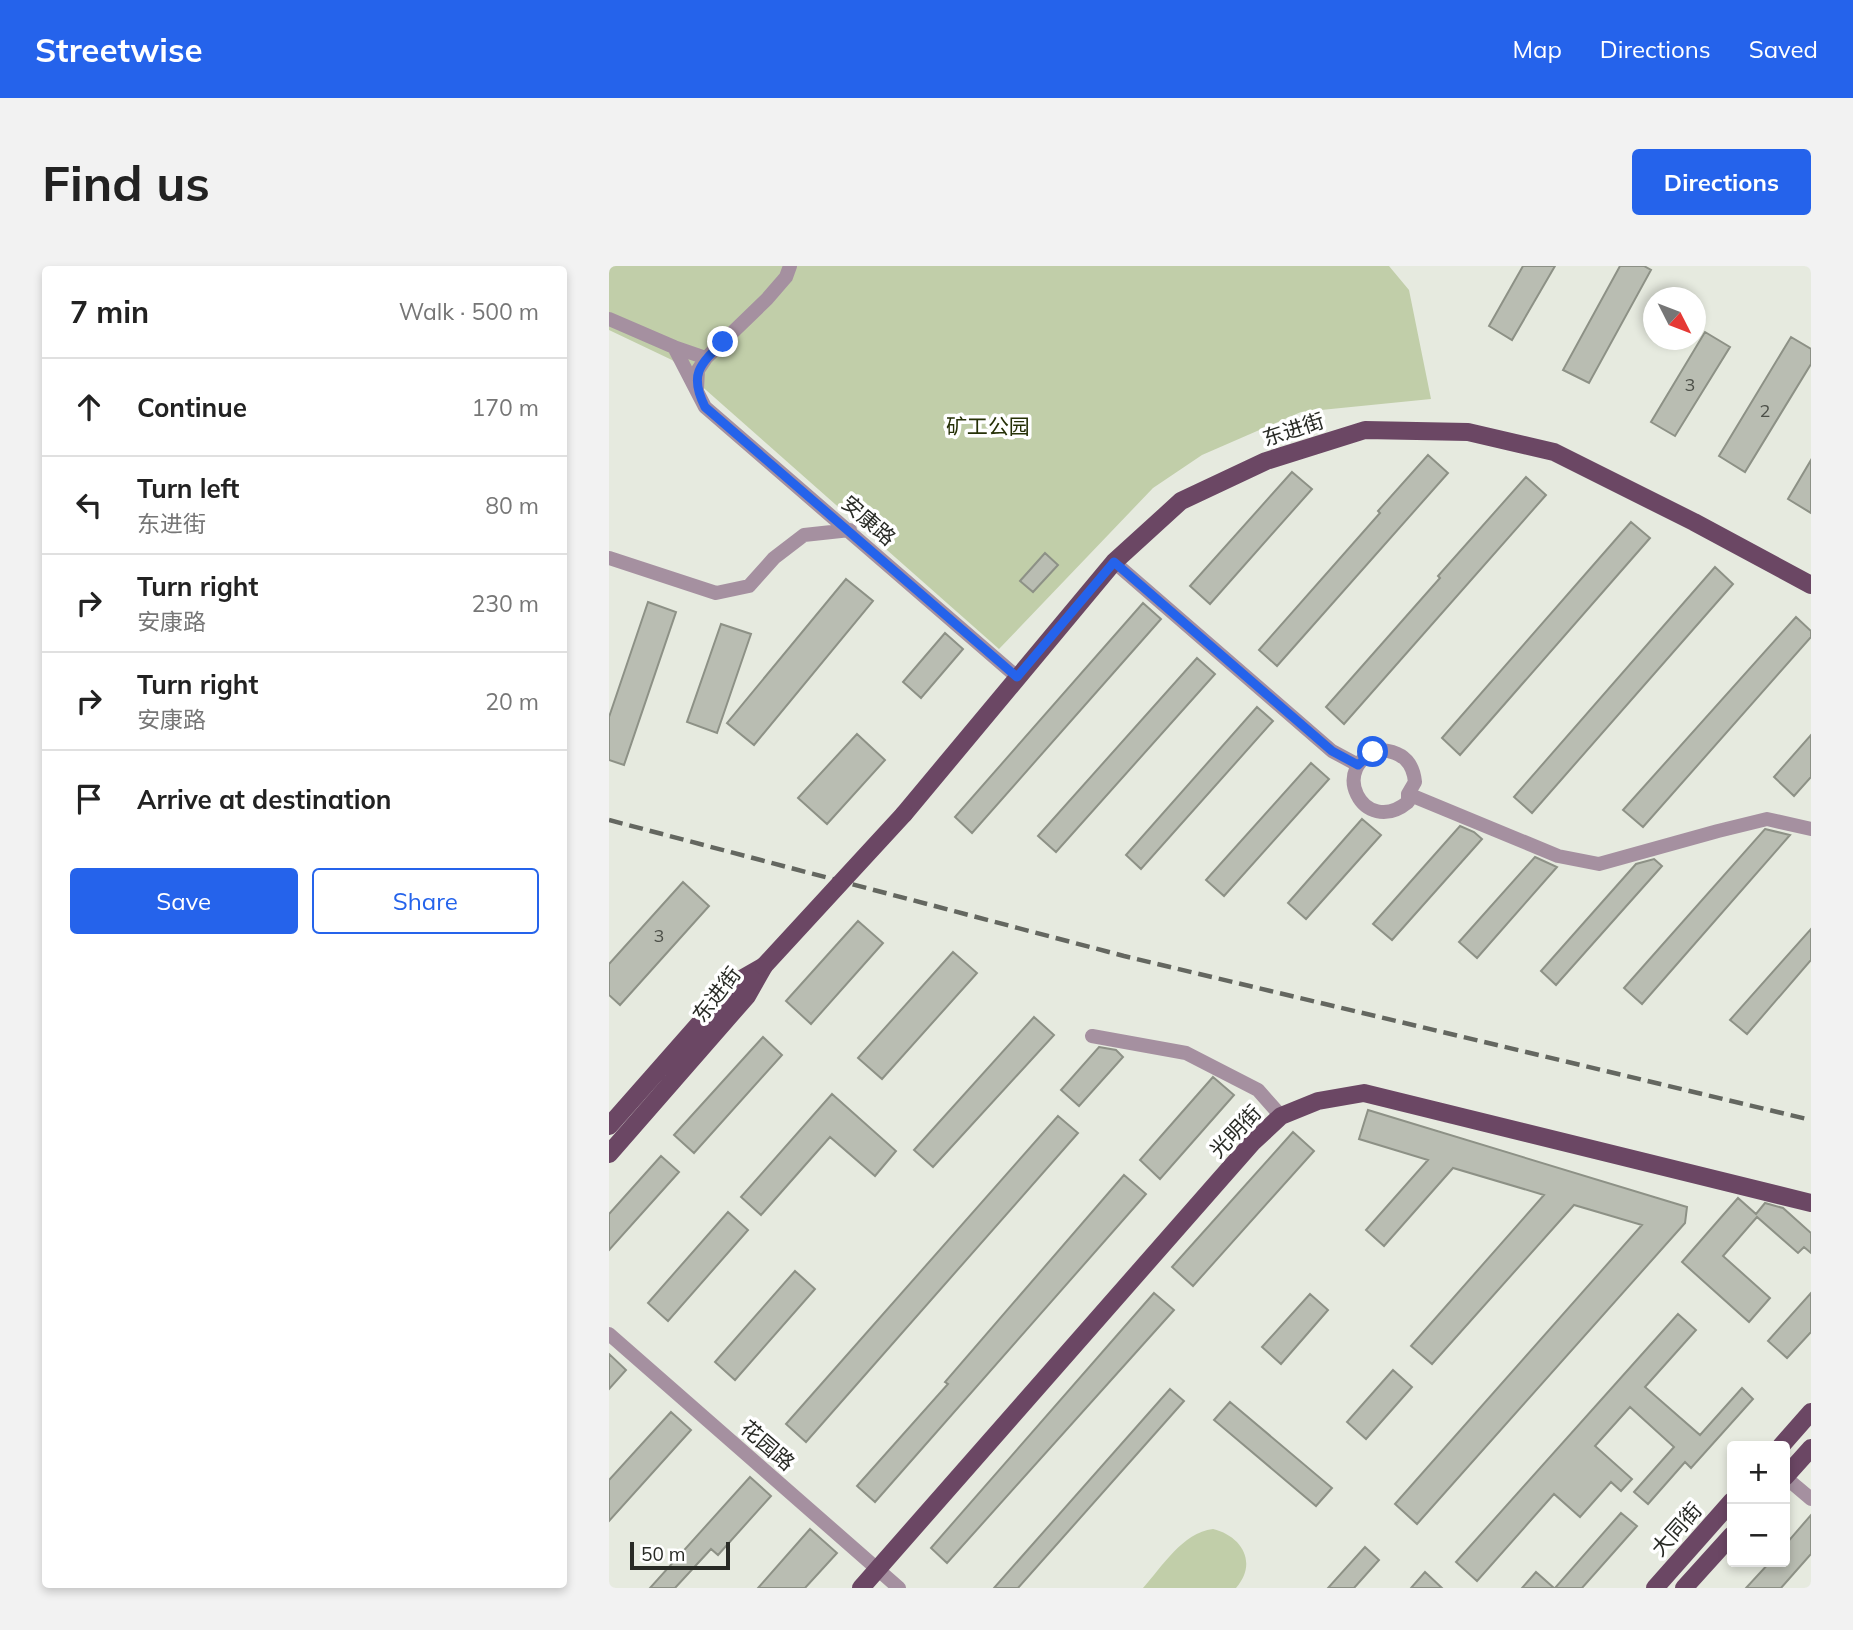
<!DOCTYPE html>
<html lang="en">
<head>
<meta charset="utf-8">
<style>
  body { margin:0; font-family:Mulish,"Noto Sans SC",sans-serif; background:#f2f2f2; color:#222 }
  .controls { position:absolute; right:21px; bottom:21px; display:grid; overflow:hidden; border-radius:7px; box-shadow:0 4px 10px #0003 }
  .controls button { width:63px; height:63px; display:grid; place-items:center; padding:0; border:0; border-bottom:2px solid #e0e0e0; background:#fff; color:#222; font:35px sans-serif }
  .compass { position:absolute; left:1034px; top:21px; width:63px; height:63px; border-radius:50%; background:#fff; box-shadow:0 4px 10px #0003; rotate:132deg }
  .scale { position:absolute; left:21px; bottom:18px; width:100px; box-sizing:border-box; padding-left:7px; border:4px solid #282a25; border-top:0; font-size:19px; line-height:24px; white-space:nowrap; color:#282a25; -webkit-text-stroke:5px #fff; paint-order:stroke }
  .stop { position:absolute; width:21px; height:21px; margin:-16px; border:5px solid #2563eb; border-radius:50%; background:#fff }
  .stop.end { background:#2563eb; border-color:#fff; box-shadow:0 2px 7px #0008 }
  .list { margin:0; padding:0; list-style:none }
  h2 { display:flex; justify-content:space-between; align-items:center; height:91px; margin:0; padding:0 28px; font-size:30px }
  h2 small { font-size:23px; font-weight:400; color:#767676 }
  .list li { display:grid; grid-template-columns:46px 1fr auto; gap:21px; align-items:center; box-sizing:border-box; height:98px; padding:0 28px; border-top:2px solid #e0e0e0 }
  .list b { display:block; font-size:26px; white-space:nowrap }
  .list p { margin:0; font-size:23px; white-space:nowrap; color:#767676 }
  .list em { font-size:23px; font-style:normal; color:#767676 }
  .actions { display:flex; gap:14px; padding:21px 28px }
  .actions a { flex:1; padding:16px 0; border:2px solid #2563eb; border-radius:7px; text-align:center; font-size:24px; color:#2563eb }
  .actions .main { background:#2563eb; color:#fff }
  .icon { flex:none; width:38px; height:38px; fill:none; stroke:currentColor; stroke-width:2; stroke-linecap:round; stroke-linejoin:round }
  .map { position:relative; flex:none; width:1202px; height:1322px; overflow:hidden; border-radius:7px }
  header { display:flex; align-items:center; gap:42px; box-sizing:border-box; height:98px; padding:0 35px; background:#2563eb; color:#fff }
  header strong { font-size:33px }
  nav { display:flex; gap:38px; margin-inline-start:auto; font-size:24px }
  .intro { display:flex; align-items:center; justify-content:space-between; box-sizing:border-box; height:168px; padding:0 42px }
  h1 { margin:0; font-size:49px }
  .button { padding:18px 32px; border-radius:7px; background:#2563eb; color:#fff; font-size:24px; font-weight:700 }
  main { display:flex; gap:42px; padding:0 42px }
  aside { flex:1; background:#fff; border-radius:7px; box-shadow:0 4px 10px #0003 }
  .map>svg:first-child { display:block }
</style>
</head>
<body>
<header>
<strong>Streetwise</strong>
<nav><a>Map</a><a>Directions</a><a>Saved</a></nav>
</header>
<div class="intro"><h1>Find us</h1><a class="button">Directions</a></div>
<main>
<aside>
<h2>7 min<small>Walk · 500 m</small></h2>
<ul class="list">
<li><svg class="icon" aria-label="ahead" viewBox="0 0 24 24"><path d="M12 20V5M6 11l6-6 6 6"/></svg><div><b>Continue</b></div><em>170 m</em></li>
<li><svg class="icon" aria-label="left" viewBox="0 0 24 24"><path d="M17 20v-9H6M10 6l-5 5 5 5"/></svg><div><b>Turn left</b><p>东进街</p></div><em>80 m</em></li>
<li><svg class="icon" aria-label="right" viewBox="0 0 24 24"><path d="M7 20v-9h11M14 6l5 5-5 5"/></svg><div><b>Turn right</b><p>安康路</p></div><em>230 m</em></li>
<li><svg class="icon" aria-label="right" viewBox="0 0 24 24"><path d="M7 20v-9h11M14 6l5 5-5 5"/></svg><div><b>Turn right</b><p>安康路</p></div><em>20 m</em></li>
<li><svg class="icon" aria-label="arrive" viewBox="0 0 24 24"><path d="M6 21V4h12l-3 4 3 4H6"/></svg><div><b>Arrive at destination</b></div></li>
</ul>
<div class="actions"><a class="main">Save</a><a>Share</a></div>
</aside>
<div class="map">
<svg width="1202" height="1322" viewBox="0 0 1202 1322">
  <rect width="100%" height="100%" fill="#e6eadf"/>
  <path fill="#c1cea9" d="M 0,0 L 780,0 L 800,24 L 822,133 L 692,146 L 593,189 L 544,222 L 390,383 L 63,94 L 0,64 Z
    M 604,1263 C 633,1270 649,1297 627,1322 L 534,1322 C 554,1300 573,1267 604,1263 Z"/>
  <path fill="#b9bdb2" stroke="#8d9186" stroke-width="2" d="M 914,0 L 946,0 L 903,74 L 880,60 Z
    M 1011,0 L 1035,0 L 1042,4 L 980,117 L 954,104 Z
    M 1096,66 L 1121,81 L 1066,170 L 1042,156 Z
    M 1182,71 L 1202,83 L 1202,98 L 1136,206 L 1110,190 Z
    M 819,189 L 839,207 L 668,400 L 650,384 L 771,247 L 769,245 Z
    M 1202,194 L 1202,247 L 1179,233 Z
    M 683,206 L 703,223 L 601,338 L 581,320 Z
    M 917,211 L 937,229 L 735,458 L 717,441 L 831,312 L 829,310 Z
    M 1022,256 L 1041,272 L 851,489 L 833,472 Z
    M 436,287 L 449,299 L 424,326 L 411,315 Z
    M 1106,301 L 1124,318 L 923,547 L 905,531 Z
    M 237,313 L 264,335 L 145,479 L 118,457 Z
    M 39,336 L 67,346 L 15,499 L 0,494 L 0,451 Z
    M 534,337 L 552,353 L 363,567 L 346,551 Z
    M 1187,351 L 1202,365 L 1202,371 L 1034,561 L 1014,544 Z
    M 112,358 L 142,368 L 108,467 L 78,456 Z
    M 336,367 L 354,383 L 312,432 L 294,416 Z
    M 588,392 L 606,408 L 447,586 L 429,570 Z
    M 648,441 L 664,455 L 532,603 L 517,589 Z
    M 248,468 L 276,494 L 218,558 L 189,532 Z
    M 1202,469 L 1202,511 L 1185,530 L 1165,511 Z
    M 702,497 L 720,513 L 615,630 L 597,614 Z
    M 753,553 L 772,569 L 697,653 L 679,637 Z
    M 851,560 L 865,566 L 873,573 L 783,674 L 764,658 Z
    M 1156,563 L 1181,569 L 1033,738 L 1015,722 Z
    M 926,591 L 948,601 L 868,692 L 850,676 Z
    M 1045,593 L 1053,600 L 947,719 L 932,705 L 1027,598 Z
    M 74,616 L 100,640 L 11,739 L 0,729 L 0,698 Z
    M 249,655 L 274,677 L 202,758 L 177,735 Z
    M 1202,663 L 1202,694 L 1138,768 L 1121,754 Z
    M 344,686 L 368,707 L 273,813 L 249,792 Z
    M 425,751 L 445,769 L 324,901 L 305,884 Z
    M 154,771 L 173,789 L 85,887 L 65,869 Z
    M 490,781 L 507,784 L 514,791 L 470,840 L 452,824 Z
    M 604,811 L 625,829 L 551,913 L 531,894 Z
    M 223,828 L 287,885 L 266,910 L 221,871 L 152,949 L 132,931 Z
    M 759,844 L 1078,941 L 1076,957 L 808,1258 L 786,1238 L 1033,959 L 965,939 L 823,1098 L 802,1080 L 935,929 L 844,902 L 775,980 L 757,964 L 819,894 L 750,873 Z
    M 449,850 L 469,867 L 197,1176 L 177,1158 Z
    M 684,866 L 705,885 L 584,1020 L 563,1001 Z
    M 52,890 L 70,906 L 0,984 L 0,948 Z
    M 515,909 L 537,928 L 266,1236 L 248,1220 L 339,1118 L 336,1116 Z
    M 1129,932 L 1147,948 L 1156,937 L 1174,942 L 1202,967 L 1202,987 L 1195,981 L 1189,987 L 1148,951 L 1114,990 L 1161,1032 L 1140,1056 L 1073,996 Z
    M 119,946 L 139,964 L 59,1055 L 39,1037 Z
    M 186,1005 L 206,1023 L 126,1114 L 106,1096 Z
    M 545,1027 L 565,1044 L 338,1297 L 322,1282 Z
    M 1202,1027 L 1202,1066 L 1178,1092 L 1159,1075 Z
    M 701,1028 L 719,1044 L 672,1098 L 653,1081 Z
    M 1069,1048 L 1087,1064 L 1036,1121 L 1091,1169 L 1133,1122 L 1144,1133 L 1082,1202 L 1076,1196 L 1039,1238 L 1025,1226 L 1065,1181 L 1021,1141 L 986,1180 L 1023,1213 L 1012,1225 L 1002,1216 L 971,1251 L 945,1228 L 868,1315 L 847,1296 Z
    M 0,1088 L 17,1104 L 0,1123 Z
    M 784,1104 L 803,1121 L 757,1173 L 738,1156 Z
    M 561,1123 L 575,1135 L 409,1322 L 385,1322 Z
    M 621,1136 L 723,1222 L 707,1240 L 605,1154 Z
    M 62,1146 L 82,1164 L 0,1255 L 0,1214 Z
    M 141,1211 L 162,1230 L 109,1289 L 102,1283 L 66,1322 L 41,1322 Z
    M 1012,1247 L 1028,1260 L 973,1322 L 946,1322 Z
    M 1202,1249 L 1202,1288 L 1172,1322 L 1137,1322 L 1161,1296 L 1176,1296 L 1176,1279 Z
    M 201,1263 L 228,1287 L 196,1322 L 149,1322 Z
    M 756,1281 L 770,1294 L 745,1322 L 719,1322 Z
    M 816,1306 L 833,1322 L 802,1322 Z
    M 927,1306 L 945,1322 L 913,1322 Z"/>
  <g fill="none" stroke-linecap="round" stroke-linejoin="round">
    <path stroke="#a590a0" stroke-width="14" d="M 0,53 L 65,81 L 96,141 L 408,411
      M 65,81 L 97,92
      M 88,123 L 89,104 L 97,92 L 158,33 L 177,11 L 181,0
      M 0,292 L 107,327 L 140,320 L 165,292 L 195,269 L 241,264
      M 505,296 L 723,485 L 749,499
      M 773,484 C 793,486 804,496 806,516 L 799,528 L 799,536 C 754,573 717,497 773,484 Z
      M 799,528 L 949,590 L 990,598 L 1109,565 L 1158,553 L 1202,563
      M 483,770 L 577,787 L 649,824 L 672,850
      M 0,1068 L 290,1322
      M 1176,1211 L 1202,1233"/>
    <path stroke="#6b4764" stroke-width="18" d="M 295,548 L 505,296 L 572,235 L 657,195 L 756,164 L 859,166 L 945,186 L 1085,256 L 1202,319
      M 0,860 L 127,716 L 155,700
      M 0,888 L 138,730 L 155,700
      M 1172,1180 L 1202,1146
      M 1176,1211 L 1202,1182
      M 252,1322 L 643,877 L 672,850 L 709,835 L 755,827 L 1202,937
      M 1046,1322 L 1123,1235
      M 1075,1322 L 1123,1269"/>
    <path stroke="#646760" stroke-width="4.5" stroke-dasharray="14 7" stroke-linecap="butt" d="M 0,554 L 515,690 L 1202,854"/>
    <path stroke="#6b4764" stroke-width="18" d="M 155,700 L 295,548"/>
  </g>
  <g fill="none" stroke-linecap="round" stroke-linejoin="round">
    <path stroke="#2563eb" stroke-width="9" d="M 114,76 C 90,99 80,109 96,141 L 408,411 L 505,296 L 723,485 L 749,499 L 764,486"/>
  </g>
  <g text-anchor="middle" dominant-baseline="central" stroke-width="7" stroke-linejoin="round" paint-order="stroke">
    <g font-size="18" fill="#4c4f48">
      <text x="1081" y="118">3</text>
      <text x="1156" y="144">2</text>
      <text x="50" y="669">3</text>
    </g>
    <g font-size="21" fill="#263107" stroke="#fff">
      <text x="379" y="160">矿工公园</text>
    </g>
    <g font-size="21" fill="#282a25" stroke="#fff">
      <text transform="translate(684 163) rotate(-18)">东进街</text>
      <text transform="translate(260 254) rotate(41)">安康路</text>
      <text transform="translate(107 728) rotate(-52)">东进街</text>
      <text transform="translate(626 865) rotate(-46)">光明街</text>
      <text transform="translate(159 1179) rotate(41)">花园路</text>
      <text transform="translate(1067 1263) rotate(-48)">大同街</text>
    </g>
  </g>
</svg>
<div class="controls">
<button>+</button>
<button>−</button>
</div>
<svg class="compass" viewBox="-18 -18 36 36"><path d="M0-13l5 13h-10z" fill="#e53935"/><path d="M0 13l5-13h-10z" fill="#767676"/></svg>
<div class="scale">50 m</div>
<div class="stop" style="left:764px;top:486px"></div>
<div class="stop end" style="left:114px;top:76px"></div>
</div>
</main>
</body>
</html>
